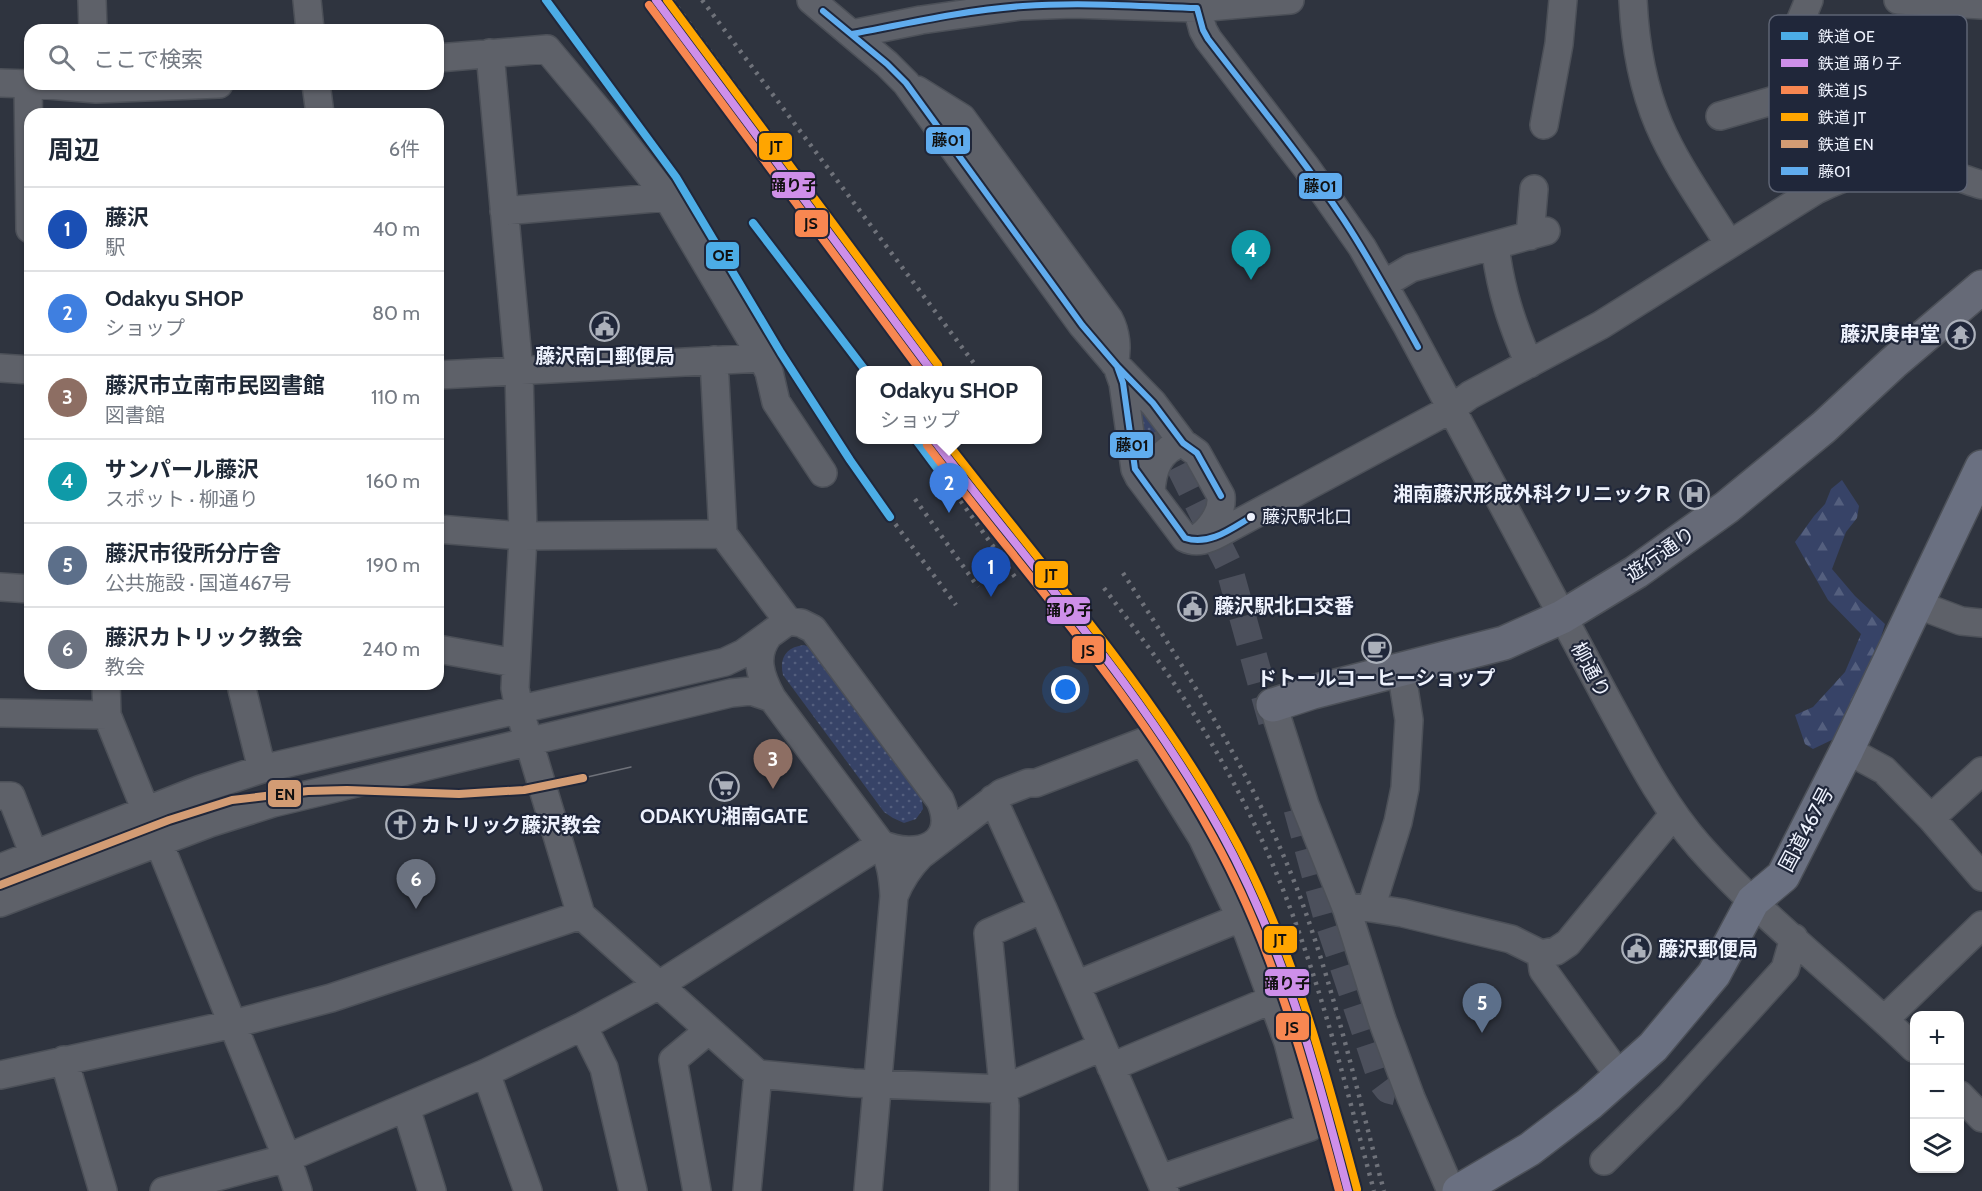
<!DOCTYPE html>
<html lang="ja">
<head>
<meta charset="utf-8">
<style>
  body { margin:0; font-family:Cabin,"Noto Sans JP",sans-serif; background:#f6f6f7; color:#1f2937 }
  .controls { position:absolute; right:18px; bottom:18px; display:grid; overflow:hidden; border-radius:12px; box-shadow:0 2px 4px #0004 }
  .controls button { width:54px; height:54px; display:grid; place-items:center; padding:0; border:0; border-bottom:2px solid #e0e1e3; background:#fff; color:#1f2937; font:30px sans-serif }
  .you { position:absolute; left:1066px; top:690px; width:21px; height:21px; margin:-15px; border:4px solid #fff; border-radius:50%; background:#1a73e8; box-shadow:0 0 0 9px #1a73e833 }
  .badge { display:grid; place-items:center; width:39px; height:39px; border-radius:50%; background:#111827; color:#fff; font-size:20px; font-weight:700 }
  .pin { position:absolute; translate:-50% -50px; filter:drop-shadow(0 2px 3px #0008) }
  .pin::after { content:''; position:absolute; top:32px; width:21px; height:18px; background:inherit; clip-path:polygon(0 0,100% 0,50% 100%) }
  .popup { position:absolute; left:856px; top:366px; width:186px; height:78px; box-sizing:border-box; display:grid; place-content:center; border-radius:12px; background:#fff; filter:drop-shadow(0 2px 4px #0005); font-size:20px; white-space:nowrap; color:#747a83 }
  .popup b { font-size:22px; color:#1f2937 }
  .popup::after { content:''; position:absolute; left:50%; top:100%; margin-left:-12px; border:12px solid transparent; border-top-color:#fff }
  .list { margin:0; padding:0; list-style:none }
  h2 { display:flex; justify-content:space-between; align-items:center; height:78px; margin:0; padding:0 24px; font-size:26px }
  h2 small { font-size:20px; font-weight:400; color:#747a83 }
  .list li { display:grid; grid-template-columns:39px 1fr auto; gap:18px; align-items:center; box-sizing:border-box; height:84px; padding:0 24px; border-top:2px solid #e0e1e3 }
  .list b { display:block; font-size:22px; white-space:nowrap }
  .list p { margin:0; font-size:20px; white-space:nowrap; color:#747a83 }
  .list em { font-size:20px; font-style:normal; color:#747a83 }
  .icon { flex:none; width:33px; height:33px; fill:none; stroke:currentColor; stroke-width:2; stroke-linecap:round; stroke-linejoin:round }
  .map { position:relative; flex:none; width:1982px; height:1191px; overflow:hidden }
  .search { position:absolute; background:#fff; box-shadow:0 2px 4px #0004; left:24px; top:24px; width:420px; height:66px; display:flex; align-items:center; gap:15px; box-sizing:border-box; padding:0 21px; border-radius:18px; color:#747a83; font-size:22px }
  .panel { position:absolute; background:#fff; box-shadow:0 2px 4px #0004; left:24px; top:108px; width:420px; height:582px; border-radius:18px }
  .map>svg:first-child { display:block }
</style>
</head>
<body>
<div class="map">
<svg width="1982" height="1191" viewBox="0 0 1982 1191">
  <defs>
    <pattern id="grass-dots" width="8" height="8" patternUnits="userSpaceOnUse" patternTransform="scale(1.5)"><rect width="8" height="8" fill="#374367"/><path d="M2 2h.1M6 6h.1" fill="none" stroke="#545f7e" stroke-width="1.8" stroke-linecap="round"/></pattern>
    <pattern id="forest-firs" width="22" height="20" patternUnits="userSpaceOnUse" patternTransform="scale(1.5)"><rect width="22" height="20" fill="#374367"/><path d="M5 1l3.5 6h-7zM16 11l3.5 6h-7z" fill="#545f7e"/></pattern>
  </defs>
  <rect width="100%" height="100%" fill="#2f343f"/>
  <path fill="url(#grass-dots)" d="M 1134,394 L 1169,437 L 1147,460 Z
    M 804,645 L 814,649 L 921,794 L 923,809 L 916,819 L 904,823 L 893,818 L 884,812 L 783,675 C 779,658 786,647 804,645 Z"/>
  <path fill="url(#forest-firs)" d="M 1842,480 L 1859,506 L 1857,518 L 1846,532 L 1832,569 L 1855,596 L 1885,624 L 1875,657 L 1838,737 L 1813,749 L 1805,744 L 1795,715 L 1813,707 L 1845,672 L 1861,634 L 1828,600 L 1795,542 L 1814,516 L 1825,504 L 1831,489 Z"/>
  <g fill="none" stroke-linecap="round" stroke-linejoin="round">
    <path stroke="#4c505c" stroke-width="27" stroke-dasharray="27 14" stroke-linecap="butt" d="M 1161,429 L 1228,564 L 1273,726
      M 1297,809 L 1327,918 L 1382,1082 L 1388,1090 L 1396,1092"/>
    <defs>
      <path id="minor" d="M 92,0 L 93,30
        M 307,0 L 310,30
        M 811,0 L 887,64 L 906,83 L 1082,325 L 1117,366 L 1153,403 L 1183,443 L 1197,453 L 1221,496 C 1223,513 1209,531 1195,540
        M 1195,0 L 1203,30 L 1208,39 L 1306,167 L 1362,247 L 1406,324 L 1609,703 C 1636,752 1662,804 1699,846 C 1764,920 1844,980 1914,1048
        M 1633,0 C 1635,43 1642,85 1659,125 C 1677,167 1705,205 1729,244
        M 1898,0 L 1982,5
        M 852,34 L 921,20 L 1021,6 L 1073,4 L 1197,8 L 1290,0
        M 490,53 L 519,371 L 523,536 L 515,688 L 519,709 L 581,915 L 758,1074 L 853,1083 L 1003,1089 L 1102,1047
        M 438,58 L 547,49 L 603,116 L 667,197 L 762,358 L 769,372 L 776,402 L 823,473
        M 0,83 L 30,84
        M 28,83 L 30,229
        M 36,84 L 96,89 L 219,84
        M 316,84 L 320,114
        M 917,90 L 962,118 L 1109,319 C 1116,332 1118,349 1114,363
        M 1720,116 L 1775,100 L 1786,94 L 1797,29 L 1809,0
        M 1544,125 L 1559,44 L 1563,0
        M 504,211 L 667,197
        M 1530,236 L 1534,189
        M 1495,246 C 1501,292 1511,321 1529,364
        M 1384,284 L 1411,268 L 1546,231
        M 714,360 L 723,534 L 788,621
        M 1117,366 L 1123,383 L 1135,469 L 1139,477 L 1185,538 C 1197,544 1209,539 1220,533 L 1451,409 L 1470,395 L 1601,325 L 1816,190 C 1850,173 1886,162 1924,168 C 1943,171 1963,179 1982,185
        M 0,368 L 30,370
        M 438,375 L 762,358
        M 1151,493 C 1152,470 1159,449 1183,443
        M 438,529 L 523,536 L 723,534
        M 0,587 L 30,589
        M 1916,604 L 1961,621 L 1982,623
        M 769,635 C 753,655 760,676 772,698 L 881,844 C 891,861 893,877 894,896 L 868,1191
        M 438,649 L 516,663
        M 106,684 L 107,715 L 287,1158 L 298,1191
        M 242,684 L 242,689 L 262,769
        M 1273,705 L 1305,805 L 1347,910 L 1382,1020 L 1411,1098 L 1451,1191
        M 0,713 L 107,715
        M 1847,750 L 1884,770 L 1931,818 L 1982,877
        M 0,796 L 11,796 L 34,855
        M 993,799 L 1043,909 L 1165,1191
        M 1931,818 L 1982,771
        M 0,868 L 201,789 L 262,769 L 725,662 L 744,653 L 788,621 L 801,623 L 813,629 L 940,800 C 960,845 917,860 881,844
        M 894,896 C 901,879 909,867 921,855 L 1002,793 L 1028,783 L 1036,783 L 1143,742 L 1202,837 L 1248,933 L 1288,1042 L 1310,1127 L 1160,1179
        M 0,903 L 210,823 L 273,803 L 731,693 L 751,691 L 772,698
        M 1371,908 L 1398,822 L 1405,788 L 1409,720 L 1401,669
        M 1347,910 L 1365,907 L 1403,913 L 1511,939 L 1541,954 L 1556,951 L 1568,943 L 1674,814
        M 1541,954 L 1543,970 L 1620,1077
        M 1076,985 L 1240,918
        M 1885,1019 L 1982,925
        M 583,1026 L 604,1068 L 633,1191
        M 64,1060 L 103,1191
        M 1111,1067 L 1271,1000
        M 486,1073 L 528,1191
        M 0,1075 L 233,1024 L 331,998 L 581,915
        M 1960,1095 L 1982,1118
        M 406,1108 L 432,1191
        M 1604,1161 L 1669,1097 L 1785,969 L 1794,938
        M 164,1191 L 287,1158 L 486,1073 L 583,1026 L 659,985 L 881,844
        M 697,1191 L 673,1060 L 709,1030
        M 747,1191 L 758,1074
        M 1004,1191 L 1005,1106 L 988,933 L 1043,909"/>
      <path id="major" d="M 1273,705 L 1313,692 L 1504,643 L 1562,617 L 1636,572 L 1727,507 L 1824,427 L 1894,362 L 1982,287"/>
      <path id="highway" d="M 1459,1191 L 1530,1149 L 1589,1104 L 1653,1047 L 1714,974 L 1753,901 L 1783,876 L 1847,750 L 1982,467"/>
    </defs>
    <use href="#minor" stroke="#4c5058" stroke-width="30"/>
    <use href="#major" stroke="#4c5058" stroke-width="36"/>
    <use href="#highway" stroke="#4c5058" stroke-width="36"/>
    <use href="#minor" stroke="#5e6169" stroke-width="27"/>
    <use href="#major" stroke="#666a77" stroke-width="33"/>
    <use href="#highway" stroke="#6a7081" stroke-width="33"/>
    <path stroke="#6f727a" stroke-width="1.5" d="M 583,778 L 631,767"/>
    <path stroke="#6f727a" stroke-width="4.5" stroke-dasharray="3 6" stroke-linecap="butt" d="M 672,0 L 883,286
      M 702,0 L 979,370
      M 895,303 L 945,370
      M 945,479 L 1015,577
      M 915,499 L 978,587
      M 890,517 L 956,605
      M 1123,573 C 1189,675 1256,780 1299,894 C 1335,991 1357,1092 1384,1191
      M 1104,588 C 1126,617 1148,646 1169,676 C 1199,720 1227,768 1251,817 C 1309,935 1340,1065 1374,1191"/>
    <defs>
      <path id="bus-1" d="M 823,11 L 887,64 L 906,83 L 1082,325 L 1117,366 L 1123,383 L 1135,469 L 1185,538 C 1209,546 1231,529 1251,517
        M 852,34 C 909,23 966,10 1023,6 C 1081,2 1139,6 1197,8 L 1203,30 L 1208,39 C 1254,99 1302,157 1344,220 C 1371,261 1394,304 1418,347
        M 1117,366 L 1153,403 L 1183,443 L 1197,453 L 1221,496"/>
    </defs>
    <use href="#bus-1" stroke="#20273a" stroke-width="10"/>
    <use href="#bus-1" stroke="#60acee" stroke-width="6"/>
    <defs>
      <path id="rail-1" d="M 546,0 L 676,177 L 781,353 L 850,460 L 890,517
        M 753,223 L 865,370
        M 916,440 L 945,479"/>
      <path id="rail-2" d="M 656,0 L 931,370
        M 934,440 C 1032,568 1142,690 1221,832 C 1283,944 1316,1068 1348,1191"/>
      <path id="rail-3" d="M 649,5 L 920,370
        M 927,445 C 1024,573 1136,695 1213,837 C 1274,947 1307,1070 1339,1191"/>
      <path id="rail-4" d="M 667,0 L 938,365
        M 945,440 C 1042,566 1150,687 1228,827 C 1291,939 1324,1065 1357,1189"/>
      <path id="rail-5" d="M 0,885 L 169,820 L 232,800 L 308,791 L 347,790 L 459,794 L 524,790 L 583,778"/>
    </defs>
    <use href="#rail-1" stroke="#20273a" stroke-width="12"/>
    <use href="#rail-2" stroke="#20273a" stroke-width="12"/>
    <use href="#rail-3" stroke="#20273a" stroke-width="12"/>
    <use href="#rail-4" stroke="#20273a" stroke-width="12"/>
    <use href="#rail-5" stroke="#20273a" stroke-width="12"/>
    <use href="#rail-1" stroke="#4cade6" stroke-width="8"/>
    <use href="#rail-2" stroke="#ce8fe9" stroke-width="8"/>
    <use href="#rail-3" stroke="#f88751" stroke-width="8"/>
    <use href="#rail-4" stroke="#ffa500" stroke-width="8"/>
    <use href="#rail-5" stroke="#d39c74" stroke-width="8"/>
  </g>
  <defs>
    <symbol id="civic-ring" viewBox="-11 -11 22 22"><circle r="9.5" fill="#20273a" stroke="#abb0ba" stroke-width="1.5"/><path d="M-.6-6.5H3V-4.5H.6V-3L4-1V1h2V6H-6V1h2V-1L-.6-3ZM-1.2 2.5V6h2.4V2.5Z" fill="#abb0ba"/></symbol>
    <symbol id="temple-ring" viewBox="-11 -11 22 22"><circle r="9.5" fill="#20273a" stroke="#abb0ba" stroke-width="1.5"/><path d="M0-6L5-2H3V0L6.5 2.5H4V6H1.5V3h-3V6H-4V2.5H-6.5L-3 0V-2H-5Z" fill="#abb0ba"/></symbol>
    <symbol id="hospital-ring" viewBox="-11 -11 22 22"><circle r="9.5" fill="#20273a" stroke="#abb0ba" stroke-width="1.5"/><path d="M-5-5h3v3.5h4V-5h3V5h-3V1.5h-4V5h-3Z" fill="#abb0ba"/></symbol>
    <symbol id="cafe-ring" viewBox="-11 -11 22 22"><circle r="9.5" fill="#20273a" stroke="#abb0ba" stroke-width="1.5"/><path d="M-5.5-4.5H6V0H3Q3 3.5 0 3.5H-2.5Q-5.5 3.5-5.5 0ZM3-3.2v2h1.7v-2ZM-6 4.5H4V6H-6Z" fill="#abb0ba"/></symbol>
    <symbol id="supermarket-ring" viewBox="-11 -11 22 22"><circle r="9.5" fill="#20273a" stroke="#abb0ba" stroke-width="1.5"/><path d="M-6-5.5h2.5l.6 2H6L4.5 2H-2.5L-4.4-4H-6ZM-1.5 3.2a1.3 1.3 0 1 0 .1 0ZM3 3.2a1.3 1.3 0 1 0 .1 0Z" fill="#abb0ba"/></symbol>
    <symbol id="church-ring" viewBox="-11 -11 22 22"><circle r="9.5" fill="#20273a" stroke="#abb0ba" stroke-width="1.5"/><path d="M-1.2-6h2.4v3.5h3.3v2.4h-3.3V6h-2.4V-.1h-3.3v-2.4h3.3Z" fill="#abb0ba"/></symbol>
  </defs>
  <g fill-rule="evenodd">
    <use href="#civic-ring" x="588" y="310" width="33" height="33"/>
    <use href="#temple-ring" x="1944" y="318" width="33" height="33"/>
    <use href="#hospital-ring" x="1678" y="478" width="33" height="33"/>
    <use href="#civic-ring" x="1176" y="590" width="33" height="33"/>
    <use href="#cafe-ring" x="1360" y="632" width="33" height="33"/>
    <use href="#supermarket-ring" x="708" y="770" width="33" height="33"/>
    <use href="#church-ring" x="384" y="808" width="33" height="33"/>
    <use href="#civic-ring" x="1620" y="932" width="33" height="33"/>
  </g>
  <circle fill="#eef2fd" stroke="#20273a" stroke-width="2" cx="1251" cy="517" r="5"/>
  <g text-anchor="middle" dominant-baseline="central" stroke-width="4.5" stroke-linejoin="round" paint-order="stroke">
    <g font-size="18" fill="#eef2fd" stroke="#20273a" text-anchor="start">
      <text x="1262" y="517">藤沢駅北口</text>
    </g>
    <g font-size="20" font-weight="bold" fill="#eef2fd" stroke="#20273a">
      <text x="1940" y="334" text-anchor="end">藤沢庚申堂</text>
      <text x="605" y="356">藤沢南口郵便局</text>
      <text x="1673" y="494" text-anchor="end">湘南藤沢形成外科クリニックＲ</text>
      <text x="1214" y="606" text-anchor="start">藤沢駅北口交番</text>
      <text x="1376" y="678">ドトールコーヒーショップ</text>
      <text x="724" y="816">ODAKYU湘南GATE</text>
      <text x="421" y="825" text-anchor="start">カトリック藤沢教会</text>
      <text x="1658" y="949" text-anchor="start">藤沢郵便局</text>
    </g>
    <g font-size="20" fill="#eef2fd" stroke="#20273a">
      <text transform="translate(1660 554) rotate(-35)">遊行通り</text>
      <text transform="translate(1591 670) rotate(62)">柳通り</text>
      <text transform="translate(1806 829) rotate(-62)">国道467号</text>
    </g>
  </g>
  <rect x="1769" y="15" width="198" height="177" rx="9" fill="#20273a" stroke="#5e6474" stroke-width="1.5"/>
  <rect x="1781" y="32" width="27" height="8" fill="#4cade6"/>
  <rect x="1781" y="59" width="27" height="8" fill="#ce8fe9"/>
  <rect x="1781" y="86" width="27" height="8" fill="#f88751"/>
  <rect x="1781" y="113" width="27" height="8" fill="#ffa500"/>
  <rect x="1781" y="140" width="27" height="8" fill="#d39c74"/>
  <rect x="1781" y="167" width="27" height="8" fill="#60acee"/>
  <g font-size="16" fill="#eef2fd">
    <text x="1818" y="42">鉄道 OE</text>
    <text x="1818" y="69">鉄道 踊り子</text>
    <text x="1818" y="96">鉄道 JS</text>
    <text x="1818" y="123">鉄道 JT</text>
    <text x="1818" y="150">鉄道 EN</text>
    <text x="1818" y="177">藤01</text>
  </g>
  <g stroke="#20273a" stroke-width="2">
    <rect x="925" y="126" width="46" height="29" rx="6" fill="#60acee"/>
    <rect x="758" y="132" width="35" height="29" rx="6" fill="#ffa500"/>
    <rect x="771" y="171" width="45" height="28" rx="6" fill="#ce8fe9"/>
    <rect x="1298" y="172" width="45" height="28" rx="6" fill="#60acee"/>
    <rect x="794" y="209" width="35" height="29" rx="6" fill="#f88751"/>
    <rect x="705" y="241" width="35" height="29" rx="6" fill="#4cade6"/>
    <rect x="1109" y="431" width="45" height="28" rx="6" fill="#60acee"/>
    <rect x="1034" y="560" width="35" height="29" rx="6" fill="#ffa500"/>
    <rect x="1046" y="596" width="45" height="29" rx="6" fill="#ce8fe9"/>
    <rect x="1071" y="635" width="34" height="29" rx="6" fill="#f88751"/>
    <rect x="267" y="779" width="35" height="29" rx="6" fill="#d39c74"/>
    <rect x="1263" y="925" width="35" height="29" rx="6" fill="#ffa500"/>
    <rect x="1264" y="968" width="46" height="29" rx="6" fill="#ce8fe9"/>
    <rect x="1275" y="1012" width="35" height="29" rx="6" fill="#f88751"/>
  </g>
  <g font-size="16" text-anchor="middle" font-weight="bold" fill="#111">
    <text x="948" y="146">藤01</text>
    <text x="776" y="152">JT</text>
    <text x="794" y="191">踊り子</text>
    <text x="1320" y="192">藤01</text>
    <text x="811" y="229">JS</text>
    <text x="723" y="261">OE</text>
    <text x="1132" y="451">藤01</text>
    <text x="1051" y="580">JT</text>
    <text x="1069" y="616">踊り子</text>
    <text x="1088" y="656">JS</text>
    <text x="285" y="800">EN</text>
    <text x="1280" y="945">JT</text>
    <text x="1287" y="989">踊り子</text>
    <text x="1292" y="1033">JS</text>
  </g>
</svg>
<div class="controls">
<button>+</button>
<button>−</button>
<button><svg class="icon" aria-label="layers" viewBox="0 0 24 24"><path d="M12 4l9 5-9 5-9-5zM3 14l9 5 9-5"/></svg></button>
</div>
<div class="you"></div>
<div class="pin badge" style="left:991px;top:597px;background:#1a4fb4">1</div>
<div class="pin badge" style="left:949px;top:513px;background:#3f7fe0">2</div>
<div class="popup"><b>Odakyu SHOP</b>ショップ</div>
<div class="pin badge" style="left:773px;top:789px;background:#8d6e63">3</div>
<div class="pin badge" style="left:1251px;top:280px;background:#0f9aa8">4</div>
<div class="pin badge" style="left:1482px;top:1033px;background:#5c6f8a">5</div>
<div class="pin badge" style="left:416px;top:909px;background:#6b7280">6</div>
<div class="search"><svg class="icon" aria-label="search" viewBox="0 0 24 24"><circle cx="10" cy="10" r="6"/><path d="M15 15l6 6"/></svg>ここで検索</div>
<section class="panel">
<h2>周辺<small>6件</small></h2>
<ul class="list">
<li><span class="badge" style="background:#1a4fb4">1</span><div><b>藤沢</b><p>駅</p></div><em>40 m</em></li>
<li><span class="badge" style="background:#3f7fe0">2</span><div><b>Odakyu SHOP</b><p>ショップ</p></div><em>80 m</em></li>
<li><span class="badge" style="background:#8d6e63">3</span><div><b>藤沢市立南市民図書館</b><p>図書館</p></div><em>110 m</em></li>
<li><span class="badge" style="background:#0f9aa8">4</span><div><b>サンパール藤沢</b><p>スポット · 柳通り</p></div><em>160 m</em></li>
<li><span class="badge" style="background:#5c6f8a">5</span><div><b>藤沢市役所分庁舎</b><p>公共施設 · 国道467号</p></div><em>190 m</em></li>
<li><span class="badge" style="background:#6b7280">6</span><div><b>藤沢カトリック教会</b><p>教会</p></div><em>240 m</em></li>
</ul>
</section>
</div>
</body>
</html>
